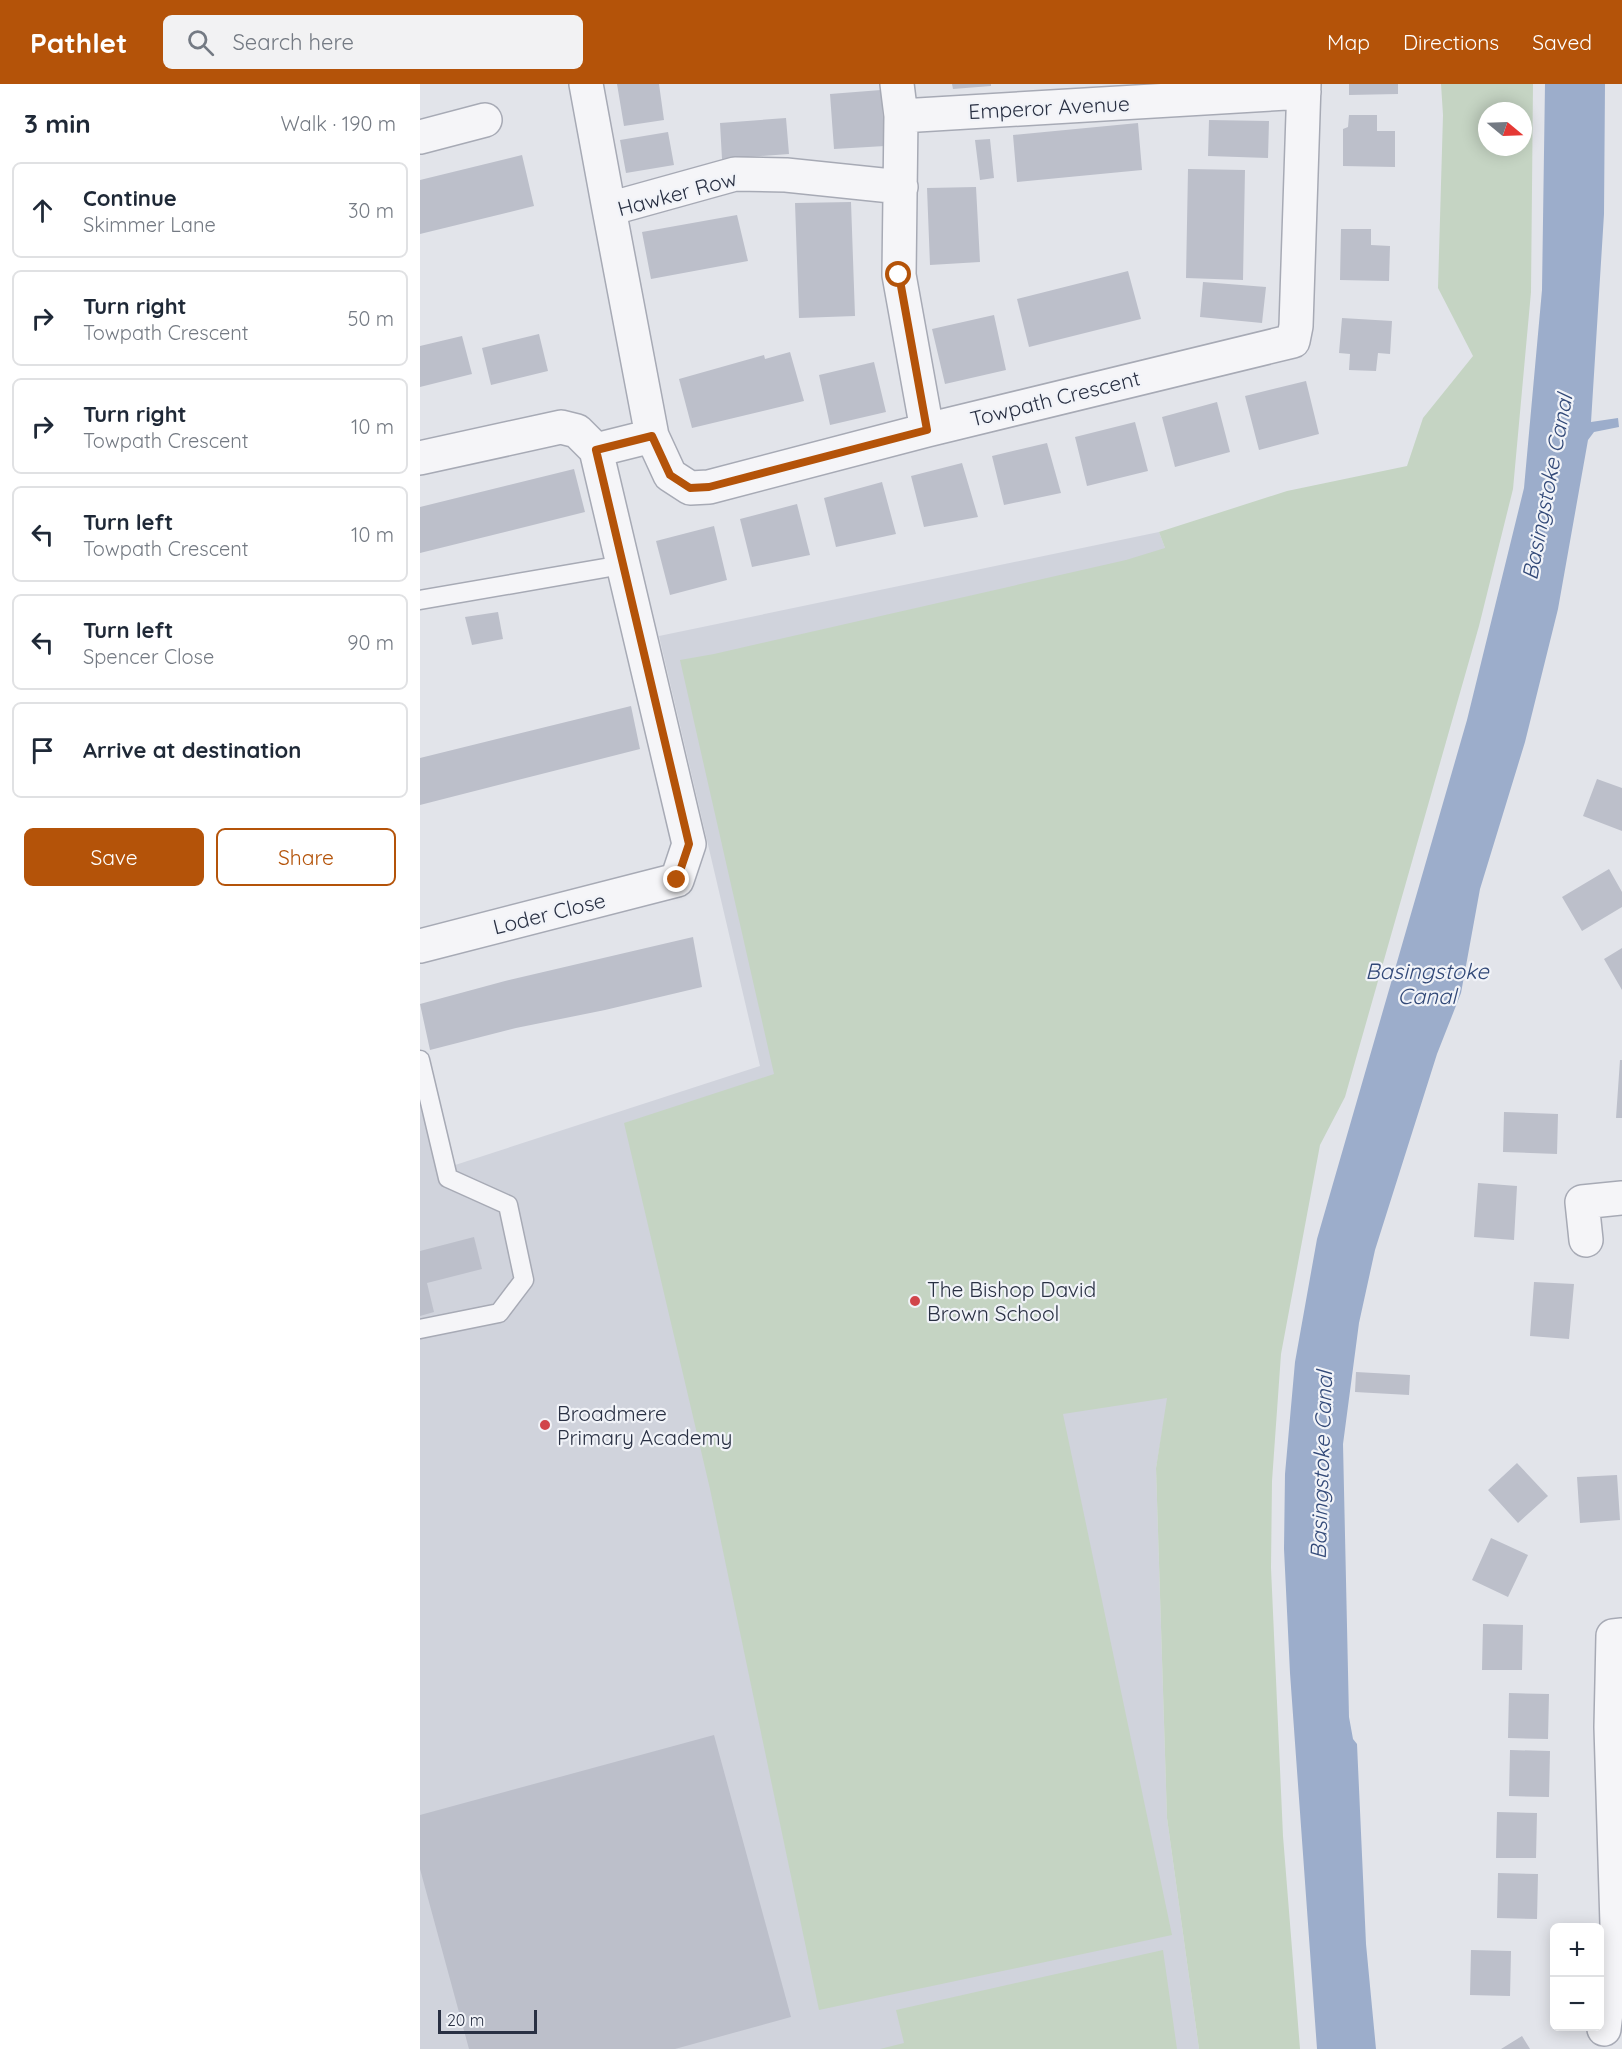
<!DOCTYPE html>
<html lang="en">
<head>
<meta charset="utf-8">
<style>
  body { margin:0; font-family:Quicksand,sans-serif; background:#f2f2f3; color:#1f2937 }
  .controls { position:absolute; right:18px; bottom:18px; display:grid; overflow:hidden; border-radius:9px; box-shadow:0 3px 15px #0003 }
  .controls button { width:54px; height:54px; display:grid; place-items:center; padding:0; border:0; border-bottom:2px solid #e0e1e3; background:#fff; color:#1f2937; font:30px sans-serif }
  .compass { position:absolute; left:1058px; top:18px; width:54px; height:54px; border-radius:50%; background:#fff; box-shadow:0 3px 15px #0003; rotate:109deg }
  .scale { position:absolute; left:18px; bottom:15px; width:99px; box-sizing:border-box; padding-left:6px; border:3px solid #293043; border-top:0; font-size:16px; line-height:21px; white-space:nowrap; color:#293043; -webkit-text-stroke:4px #f1f3f8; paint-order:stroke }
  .stop { position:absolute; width:18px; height:18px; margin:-14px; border:4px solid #b45309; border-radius:50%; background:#fff }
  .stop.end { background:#b45309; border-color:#fff; box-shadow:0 2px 6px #0008 }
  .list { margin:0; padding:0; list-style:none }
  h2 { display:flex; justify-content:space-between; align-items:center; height:78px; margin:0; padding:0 24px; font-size:26px }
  h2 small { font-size:20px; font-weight:400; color:#747a83 }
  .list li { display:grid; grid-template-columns:39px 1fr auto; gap:18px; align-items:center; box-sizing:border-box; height:96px; margin:0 12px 12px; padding:0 12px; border:2px solid #e0e1e3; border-radius:9px }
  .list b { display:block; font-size:22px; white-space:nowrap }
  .list p { margin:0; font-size:20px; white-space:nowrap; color:#747a83 }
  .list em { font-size:20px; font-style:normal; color:#747a83 }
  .actions { display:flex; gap:12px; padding:18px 24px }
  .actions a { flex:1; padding:14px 0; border:2px solid #b45309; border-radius:9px; text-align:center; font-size:21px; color:#b45309 }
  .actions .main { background:#b45309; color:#fff }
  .icon { flex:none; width:33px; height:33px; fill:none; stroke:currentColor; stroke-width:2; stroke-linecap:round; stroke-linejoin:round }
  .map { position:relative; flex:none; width:1202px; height:1965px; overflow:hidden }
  header { display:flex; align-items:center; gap:36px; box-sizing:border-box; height:84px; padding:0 30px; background:#b45309; color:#fff }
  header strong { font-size:28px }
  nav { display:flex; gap:33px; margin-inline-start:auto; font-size:21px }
  .search { width:420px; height:54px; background:#f2f2f3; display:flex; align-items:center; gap:15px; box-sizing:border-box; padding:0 21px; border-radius:9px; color:#747a83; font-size:22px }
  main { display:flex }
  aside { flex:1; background:#fff }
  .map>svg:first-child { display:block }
</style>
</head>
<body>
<header>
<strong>Pathlet</strong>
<div class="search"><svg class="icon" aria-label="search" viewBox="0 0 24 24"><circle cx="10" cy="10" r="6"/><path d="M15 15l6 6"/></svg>Search here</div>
<nav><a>Map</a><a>Directions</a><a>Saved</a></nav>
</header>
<main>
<aside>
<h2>3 min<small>Walk · 190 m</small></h2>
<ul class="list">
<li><svg class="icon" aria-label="ahead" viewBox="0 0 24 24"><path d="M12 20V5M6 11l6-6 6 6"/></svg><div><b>Continue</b><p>Skimmer Lane</p></div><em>30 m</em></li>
<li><svg class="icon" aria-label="right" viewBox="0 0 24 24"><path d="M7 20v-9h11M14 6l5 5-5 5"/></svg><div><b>Turn right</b><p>Towpath Crescent</p></div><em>50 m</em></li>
<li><svg class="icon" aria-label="right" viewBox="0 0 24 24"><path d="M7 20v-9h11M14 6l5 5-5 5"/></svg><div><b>Turn right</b><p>Towpath Crescent</p></div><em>10 m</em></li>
<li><svg class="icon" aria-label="left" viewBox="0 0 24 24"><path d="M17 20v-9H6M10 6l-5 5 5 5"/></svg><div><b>Turn left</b><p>Towpath Crescent</p></div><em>10 m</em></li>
<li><svg class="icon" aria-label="left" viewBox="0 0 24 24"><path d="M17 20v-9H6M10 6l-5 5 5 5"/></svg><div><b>Turn left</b><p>Spencer Close</p></div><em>90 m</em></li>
<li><svg class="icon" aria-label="arrive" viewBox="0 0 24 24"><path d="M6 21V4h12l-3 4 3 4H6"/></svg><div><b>Arrive at destination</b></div></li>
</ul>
<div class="actions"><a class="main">Save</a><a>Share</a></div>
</aside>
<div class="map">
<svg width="1202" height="1965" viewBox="0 0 1202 1965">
  <rect width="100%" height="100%" fill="#e2e4ea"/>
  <path fill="#d0d3dc" d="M 739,448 L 745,464 L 748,1314 L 736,1384 L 747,1734 L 779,1965 L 0,1965 L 0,975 L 29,1083 L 340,982 L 239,552 Z"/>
  <path fill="#c5d4c3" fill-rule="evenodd" d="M 1021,0 L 1113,0 L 1111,208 L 1093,405 L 1059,542 L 925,1013 L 900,1061 L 861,1270 L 852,1397 L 851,1484 L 863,1752 L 880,1965 L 779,1965 L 747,1734 L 736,1384 L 747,1314 L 643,1330 L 752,1851 L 399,1926 L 290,1405 L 204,1039 L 354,990 L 260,576 L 294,570 L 706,476 L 745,464 L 739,448 L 867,407 L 987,382 L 1003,334 L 1053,272 L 1018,204 L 1023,31 ZM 1067,27 L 1103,27 L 1103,63 L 1067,63 Z
    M 743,1866 L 757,1965 L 460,1965 L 484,1959 L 476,1926 Z"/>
  <path fill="#9cadcb" d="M 1125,0 L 1185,0 L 1184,130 L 1171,338 L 1198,334 L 1199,343 L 1174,348 L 1168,356 L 1138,525 L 1105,658 L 1060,805 L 1041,909 L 1017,970 L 955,1166 L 939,1239 L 923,1360 L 929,1633 L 933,1655 L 937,1660 L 946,1860 L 956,1965 L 897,1965 L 870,1589 L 864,1465 L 865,1390 L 875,1278 L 897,1155 L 1047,636 L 1104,404 L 1122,206 Z"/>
  <path fill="#bcbfca" d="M 197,0 L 239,0 L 244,36 L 204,42 Z
    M 532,0 L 571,0 L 571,2 L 533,5 Z
    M 929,0 L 978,0 L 978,10 L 929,11 Z
    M 461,6 L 465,62 L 414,65 L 410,10 Z
    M 929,31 L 957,31 L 957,47 L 975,47 L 975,83 L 923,82 L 923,45 L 928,43 Z
    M 366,34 L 369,70 L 302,75 L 300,39 Z
    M 789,36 L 849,37 L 848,74 L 788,72 Z
    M 718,39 L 722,86 L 597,98 L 593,51 Z
    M 248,48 L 254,81 L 206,89 L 200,56 Z
    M 570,55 L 574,94 L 560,96 L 555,56 Z
    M 102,71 L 114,122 L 0,150 L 0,96 Z
    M 768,85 L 825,86 L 823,196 L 766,194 Z
    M 556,103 L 560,178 L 510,181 L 507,104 Z
    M 431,118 L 435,232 L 379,234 L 375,119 Z
    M 317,131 L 328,177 L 231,195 L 222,148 Z
    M 921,145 L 951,145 L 951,161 L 970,162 L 969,197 L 920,196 Z
    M 708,187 L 721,235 L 609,263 L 597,215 Z
    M 783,198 L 846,203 L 842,239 L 780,233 Z
    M 574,231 L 586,286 L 525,300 L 512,245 Z
    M 922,234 L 972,237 L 970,270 L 958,269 L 956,287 L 929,286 L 930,270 L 919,269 Z
    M 119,250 L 128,287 L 71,301 L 62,264 Z
    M 42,252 L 52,290 L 0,303 L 0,262 Z
    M 370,268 L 384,317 L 272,344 L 259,295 L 344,271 L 345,275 Z
    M 454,278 L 466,328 L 410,341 L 399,291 Z
    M 886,297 L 899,350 L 839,366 L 825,312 Z
    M 797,318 L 810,368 L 755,383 L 742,333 Z
    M 715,338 L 728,387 L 667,402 L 655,353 Z
    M 627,359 L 641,409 L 584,421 L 572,372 Z
    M 542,379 L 558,433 L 504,443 L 491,392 Z
    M 154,385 L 165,428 L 0,469 L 0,423 Z
    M 462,398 L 476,450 L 416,463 L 404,414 Z
    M 377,420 L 390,471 L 332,483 L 320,435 Z
    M 294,442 L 307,496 L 250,511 L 236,457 Z
    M 78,528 L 83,555 L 52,561 L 45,533 Z
    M 211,622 L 220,665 L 0,721 L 0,674 Z
    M 1177,695 L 1202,704 L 1202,747 L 1163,732 Z
    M 1189,785 L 1202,808 L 1202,823 L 1162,847 L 1142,813 Z
    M 273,853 L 282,903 L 185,926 L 96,944 L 10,966 L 0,920 L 85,897 Z
    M 1202,864 L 1202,906 L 1184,875 Z
    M 1200,976 L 1202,976 L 1202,1034 L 1196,1034 Z
    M 1084,1028 L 1138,1030 L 1137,1070 L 1083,1068 Z
    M 1058,1099 L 1097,1102 L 1094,1156 L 1054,1153 Z
    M 54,1153 L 62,1185 L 7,1199 L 14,1228 L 0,1232 L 0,1167 Z
    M 1114,1198 L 1154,1200 L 1149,1255 L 1110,1252 Z
    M 936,1288 L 990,1291 L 989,1311 L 935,1308 Z
    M 1097,1379 L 1128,1412 L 1098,1439 L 1068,1406 Z
    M 1197,1391 L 1200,1436 L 1160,1439 L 1157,1393 Z
    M 1071,1454 L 1108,1471 L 1088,1513 L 1052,1496 Z
    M 1063,1540 L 1103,1541 L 1102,1586 L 1062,1586 Z
    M 1089,1609 L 1129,1610 L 1128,1655 L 1088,1654 Z
    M 294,1651 L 371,1933 L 255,1965 L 49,1965 L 0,1785 L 0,1731 Z
    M 1090,1666 L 1130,1667 L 1129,1713 L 1089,1712 Z
    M 1077,1728 L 1117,1729 L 1116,1774 L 1076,1774 Z
    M 1078,1789 L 1118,1790 L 1117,1835 L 1077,1834 Z
    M 1051,1866 L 1091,1867 L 1090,1912 L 1050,1911 Z
    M 1102,1952 L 1110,1965 L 1081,1965 Z"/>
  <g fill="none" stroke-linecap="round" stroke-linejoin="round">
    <defs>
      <path id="service" d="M 0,516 L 202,481
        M 0,976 L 28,1094 L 88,1121 L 104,1196 L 79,1229 L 0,1245"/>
      <path id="minor" d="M 166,0 L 189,125
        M 477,0 L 481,32 L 479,191 L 507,346
        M 481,32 L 884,8
        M 0,53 L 65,36
        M 232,352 L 189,125 L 315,90 L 366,91 L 481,103
        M 176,366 L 232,352 L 250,391 L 270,404 L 289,403 L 507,346 L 873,257 L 876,242 L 884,0
        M 0,374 L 141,343 L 157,347 L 176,366 L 269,760 L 257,796 L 0,862
        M 1166,1156 L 1162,1118 L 1202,1114
        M 1184,1945 L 1197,1841 L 1191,1643 L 1193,1552 L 1202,1551"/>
    </defs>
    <use href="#service" stroke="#a7aab5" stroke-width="21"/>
    <use href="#minor" stroke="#a7aab5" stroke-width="36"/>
    <use href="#service" stroke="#f5f5f8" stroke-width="18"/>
    <use href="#minor" stroke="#f5f5f8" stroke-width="33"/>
  </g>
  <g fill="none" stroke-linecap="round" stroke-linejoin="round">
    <path stroke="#b45309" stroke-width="8" d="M 257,796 L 269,760 L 176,366 L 232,352 L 250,391 L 270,404 L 289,403 L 507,346 L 479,191"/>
  </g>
  <g fill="#d1454a" stroke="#f1f3f8" stroke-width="2">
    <circle cx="495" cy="1217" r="6"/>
    <circle cx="125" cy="1341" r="6"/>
  </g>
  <g text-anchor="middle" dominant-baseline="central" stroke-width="4.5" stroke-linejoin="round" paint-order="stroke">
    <g font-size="21" fill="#293043" stroke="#f1f3f8">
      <text transform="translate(629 23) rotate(-3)">Emperor Avenue</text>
      <text transform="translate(257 109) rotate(-15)">Hawker Row</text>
      <text transform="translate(635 314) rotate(-14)">Towpath Crescent</text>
      <text transform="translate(129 829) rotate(-14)">Loder Close</text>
    </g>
    <g font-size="21" fill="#293043" stroke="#f1f3f8" text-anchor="start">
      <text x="507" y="1205">The Bishop David<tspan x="507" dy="24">Brown School</tspan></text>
      <text x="137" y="1329">Broadmere<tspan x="137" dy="24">Primary Academy</tspan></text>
    </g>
    <g font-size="22" font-style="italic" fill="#324978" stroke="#f1f3f8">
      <text transform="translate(1127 403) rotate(-79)">Basingstoke Canal</text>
      <text x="1007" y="887">Basingstoke<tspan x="1007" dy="25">Canal</tspan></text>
      <text transform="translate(901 1381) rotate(-88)">Basingstoke Canal</text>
    </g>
  </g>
</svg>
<div class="controls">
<button>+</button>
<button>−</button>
</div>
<svg class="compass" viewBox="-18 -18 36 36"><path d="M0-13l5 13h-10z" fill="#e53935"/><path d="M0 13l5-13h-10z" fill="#747a83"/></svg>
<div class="scale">20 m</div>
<div class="stop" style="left:479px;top:191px"></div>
<div class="stop end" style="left:257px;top:796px"></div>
</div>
</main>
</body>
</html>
